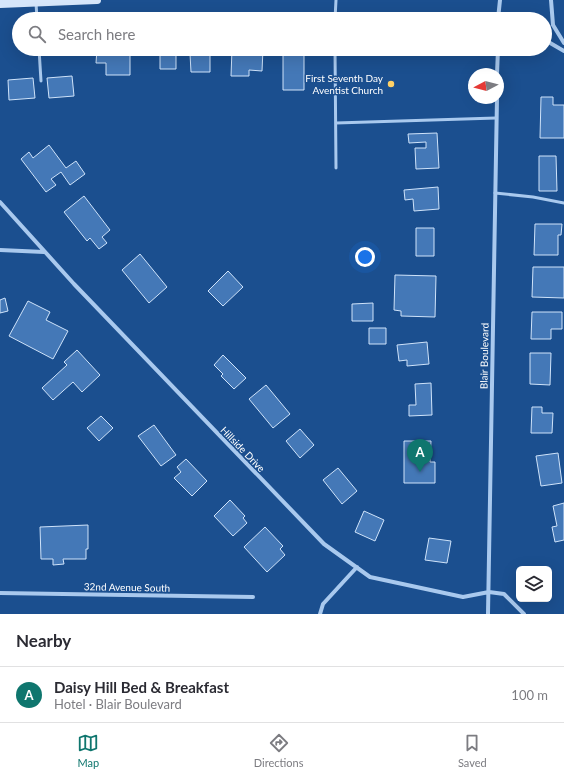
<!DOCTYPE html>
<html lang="en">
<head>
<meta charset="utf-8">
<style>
  body { margin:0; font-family:Lato,sans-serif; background:#f2f2f3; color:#2b2b33 }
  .controls { position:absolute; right:12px; bottom:12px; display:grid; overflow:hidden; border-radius:6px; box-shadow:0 4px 16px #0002 }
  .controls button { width:36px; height:36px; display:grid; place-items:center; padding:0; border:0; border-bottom:1px solid #e1e1e2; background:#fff; color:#2b2b33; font:20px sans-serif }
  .compass { position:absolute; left:468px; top:68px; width:36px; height:36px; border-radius:50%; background:#fff; box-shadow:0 4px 16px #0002; rotate:263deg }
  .you { position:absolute; left:365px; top:257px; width:14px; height:14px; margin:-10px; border:3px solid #fff; border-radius:50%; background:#1a73e8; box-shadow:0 0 0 6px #1a73e833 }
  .badge { display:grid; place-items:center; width:26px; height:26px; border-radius:50%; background:#0f766e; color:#fff; font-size:13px; font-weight:700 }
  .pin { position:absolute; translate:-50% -33px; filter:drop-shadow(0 1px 2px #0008) }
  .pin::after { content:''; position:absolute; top:21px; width:14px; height:12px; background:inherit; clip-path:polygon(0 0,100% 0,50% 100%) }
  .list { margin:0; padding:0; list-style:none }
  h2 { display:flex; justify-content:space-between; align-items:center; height:52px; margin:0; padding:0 16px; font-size:17px }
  h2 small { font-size:13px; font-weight:400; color:#7c7c81 }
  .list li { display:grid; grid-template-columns:26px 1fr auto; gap:12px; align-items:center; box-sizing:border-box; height:56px; padding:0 16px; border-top:1px solid #e1e1e2 }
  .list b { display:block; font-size:15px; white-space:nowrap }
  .list p { margin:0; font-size:13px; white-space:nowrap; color:#7c7c81 }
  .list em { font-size:13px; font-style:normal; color:#7c7c81 }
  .icon { flex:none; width:22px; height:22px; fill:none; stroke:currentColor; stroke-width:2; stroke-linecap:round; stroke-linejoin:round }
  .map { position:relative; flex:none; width:564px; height:614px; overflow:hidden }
  .search { position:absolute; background:#fff; box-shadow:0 4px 16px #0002; left:12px; right:12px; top:12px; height:44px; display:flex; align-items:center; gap:10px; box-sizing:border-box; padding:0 14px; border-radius:22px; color:#7c7c81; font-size:15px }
  .sheet { height:108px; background:#fff }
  nav { display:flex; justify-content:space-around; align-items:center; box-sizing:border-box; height:56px; border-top:1px solid #e1e1e2; background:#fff; font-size:11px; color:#7c7c81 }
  nav a { display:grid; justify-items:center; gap:2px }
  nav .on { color:#0f766e }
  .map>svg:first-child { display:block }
</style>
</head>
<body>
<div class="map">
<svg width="564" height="614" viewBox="0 0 564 614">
  <rect width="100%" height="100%" fill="#1b4f8f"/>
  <path fill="#4478b7" stroke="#cfe3fa" d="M 97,49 L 130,49 L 130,75 L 106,75 L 106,63 L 96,63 Z
    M 186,49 L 210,49 L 210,72 L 191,72 L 190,54 L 186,55 Z
    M 232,49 L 263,49 L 262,71 L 249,70 L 249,76 L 231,76 Z
    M 283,49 L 304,49 L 304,90 L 283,90 Z
    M 160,50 L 176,50 L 176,69 L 160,69 Z
    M 72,76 L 74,96 L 49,98 L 47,78 Z
    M 33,78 L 35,98 L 9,100 L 8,80 Z
    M 541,97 L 553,97 L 553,105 L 564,105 L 564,138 L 540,138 Z
    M 437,133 L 439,168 L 416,169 L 415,148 L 426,148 L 426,142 L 409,143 L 408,134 Z
    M 49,145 L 66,168 L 76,161 L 85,174 L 70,185 L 61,172 L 51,179 L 56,185 L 46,192 L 21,159 L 29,152 L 33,158 Z
    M 539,156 L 556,156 L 557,191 L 539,191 Z
    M 438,187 L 439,209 L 414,211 L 413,199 L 405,200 L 404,190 Z
    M 84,196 L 110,230 L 102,237 L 107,243 L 99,249 L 90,238 L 87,241 L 64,212 Z
    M 535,224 L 562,224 L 561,235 L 558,235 L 558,255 L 534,255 Z
    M 416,228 L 434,228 L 434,256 L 416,256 Z
    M 140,254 L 167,287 L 149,303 L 122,270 Z
    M 533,267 L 564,267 L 564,298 L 532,297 Z
    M 228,271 L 243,287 L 223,306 L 208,291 Z
    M 395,275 L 436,276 L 435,317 L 401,316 L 401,311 L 394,310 Z
    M 5,298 L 8,311 L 0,313 L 0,300 Z
    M 28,301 L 50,312 L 46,320 L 68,331 L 53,359 L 9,336 Z
    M 373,303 L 373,321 L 352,321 L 352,304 Z
    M 532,312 L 562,312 L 562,329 L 551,329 L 551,339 L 531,339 Z
    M 369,328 L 386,328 L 386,344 L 369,344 Z
    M 427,342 L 429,364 L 407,366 L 407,360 L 399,361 L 397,345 Z
    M 77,350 L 100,375 L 82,392 L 73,382 L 53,400 L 42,388 L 67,365 L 64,362 Z
    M 530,353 L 551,353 L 550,385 L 530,384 Z
    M 223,355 L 246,378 L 234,389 L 221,376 L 223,374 L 214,365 Z
    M 431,383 L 432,415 L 409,416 L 409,405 L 416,405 L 415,384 Z
    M 266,385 L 290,414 L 273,428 L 249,399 Z
    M 532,407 L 542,407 L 542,413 L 553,413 L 552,433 L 531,433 Z
    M 101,416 L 113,428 L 99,441 L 87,428 Z
    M 154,425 L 176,455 L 161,466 L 138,436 Z
    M 300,429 L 314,445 L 300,458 L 286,441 Z
    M 404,441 L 431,441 L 430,462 L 435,462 L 435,483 L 404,483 Z
    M 558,453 L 562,483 L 541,486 L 536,456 Z
    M 186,459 L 207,481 L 192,496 L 174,478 L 181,472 L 177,467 Z
    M 338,468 L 357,491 L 342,504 L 323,480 Z
    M 230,500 L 245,516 L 243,518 L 247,523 L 233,536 L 214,516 Z
    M 564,503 L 564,540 L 555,542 L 552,527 L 557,526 L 553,506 Z
    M 364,511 L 384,520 L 375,541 L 355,532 Z
    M 88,525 L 88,549 L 86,549 L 86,559 L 63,559 L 64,564 L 53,565 L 53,559 L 41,559 L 40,527 Z
    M 265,527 L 283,546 L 280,549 L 285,555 L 267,572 L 244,547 Z
    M 429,538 L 451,541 L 447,563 L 425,560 Z"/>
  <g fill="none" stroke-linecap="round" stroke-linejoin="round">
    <path stroke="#a9c9ee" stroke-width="3" d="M 36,3 L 37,19
      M 335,19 L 336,0
      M 39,49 L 41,81
      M 335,49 L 336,168
      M 336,123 L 496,118
      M 495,193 L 533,197 L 564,203"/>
    <path stroke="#a9c9ee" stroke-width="4" d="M 551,0 L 553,25 L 564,43
      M 498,19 L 500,0
      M 545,40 L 564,51
      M 498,52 L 514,49
      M 497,74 L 498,49
      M 0,202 L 74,284 L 324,544 L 370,577 L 463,597 L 489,592 L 504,594 L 524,614
      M 0,250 L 44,252
      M 0,593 L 253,597
      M 320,614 L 323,604 L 357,567
      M 488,614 L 497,98"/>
    <path stroke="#d6e6fa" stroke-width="8" d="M 0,4 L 97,0"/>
  </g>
  <circle fill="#ffd166" stroke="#1b4f8f" stroke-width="1.5" cx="391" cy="84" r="4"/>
  <g text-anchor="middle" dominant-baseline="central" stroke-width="3" stroke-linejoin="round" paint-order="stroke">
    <g font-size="10" fill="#fff" stroke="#1b4f8f" text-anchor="end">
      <text x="383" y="78">First Seventh Day<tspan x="383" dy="12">Aventist Church</tspan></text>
    </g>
    <g font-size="10" fill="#fff" stroke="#1b4f8f">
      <text transform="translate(484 356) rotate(-89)">Blair Boulevard</text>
      <text transform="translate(243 449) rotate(46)">Hillside Drive</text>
      <text transform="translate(127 587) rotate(1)">32nd Avenue South</text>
    </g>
  </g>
</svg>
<div class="controls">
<button><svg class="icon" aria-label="layers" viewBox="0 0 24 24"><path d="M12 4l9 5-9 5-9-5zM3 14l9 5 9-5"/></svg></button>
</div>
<svg class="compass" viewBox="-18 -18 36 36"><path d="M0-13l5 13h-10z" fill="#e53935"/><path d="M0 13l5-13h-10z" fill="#7c7c81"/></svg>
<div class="you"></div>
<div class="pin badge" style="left:420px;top:472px">A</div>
<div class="search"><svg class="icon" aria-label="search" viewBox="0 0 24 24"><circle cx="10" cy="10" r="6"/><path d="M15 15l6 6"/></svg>Search here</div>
</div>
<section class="sheet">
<h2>Nearby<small></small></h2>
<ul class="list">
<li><span class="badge">A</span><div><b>Daisy Hill Bed &amp; Breakfast</b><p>Hotel · Blair Boulevard</p></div><em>100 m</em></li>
</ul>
</section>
<nav>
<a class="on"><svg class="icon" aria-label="map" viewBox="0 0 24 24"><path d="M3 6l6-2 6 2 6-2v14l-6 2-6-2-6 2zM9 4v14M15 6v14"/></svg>Map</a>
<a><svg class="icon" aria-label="directions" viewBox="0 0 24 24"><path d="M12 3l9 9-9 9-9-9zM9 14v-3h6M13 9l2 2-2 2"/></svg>Directions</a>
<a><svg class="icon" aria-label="saved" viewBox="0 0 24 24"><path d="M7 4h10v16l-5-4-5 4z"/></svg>Saved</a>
</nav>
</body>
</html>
